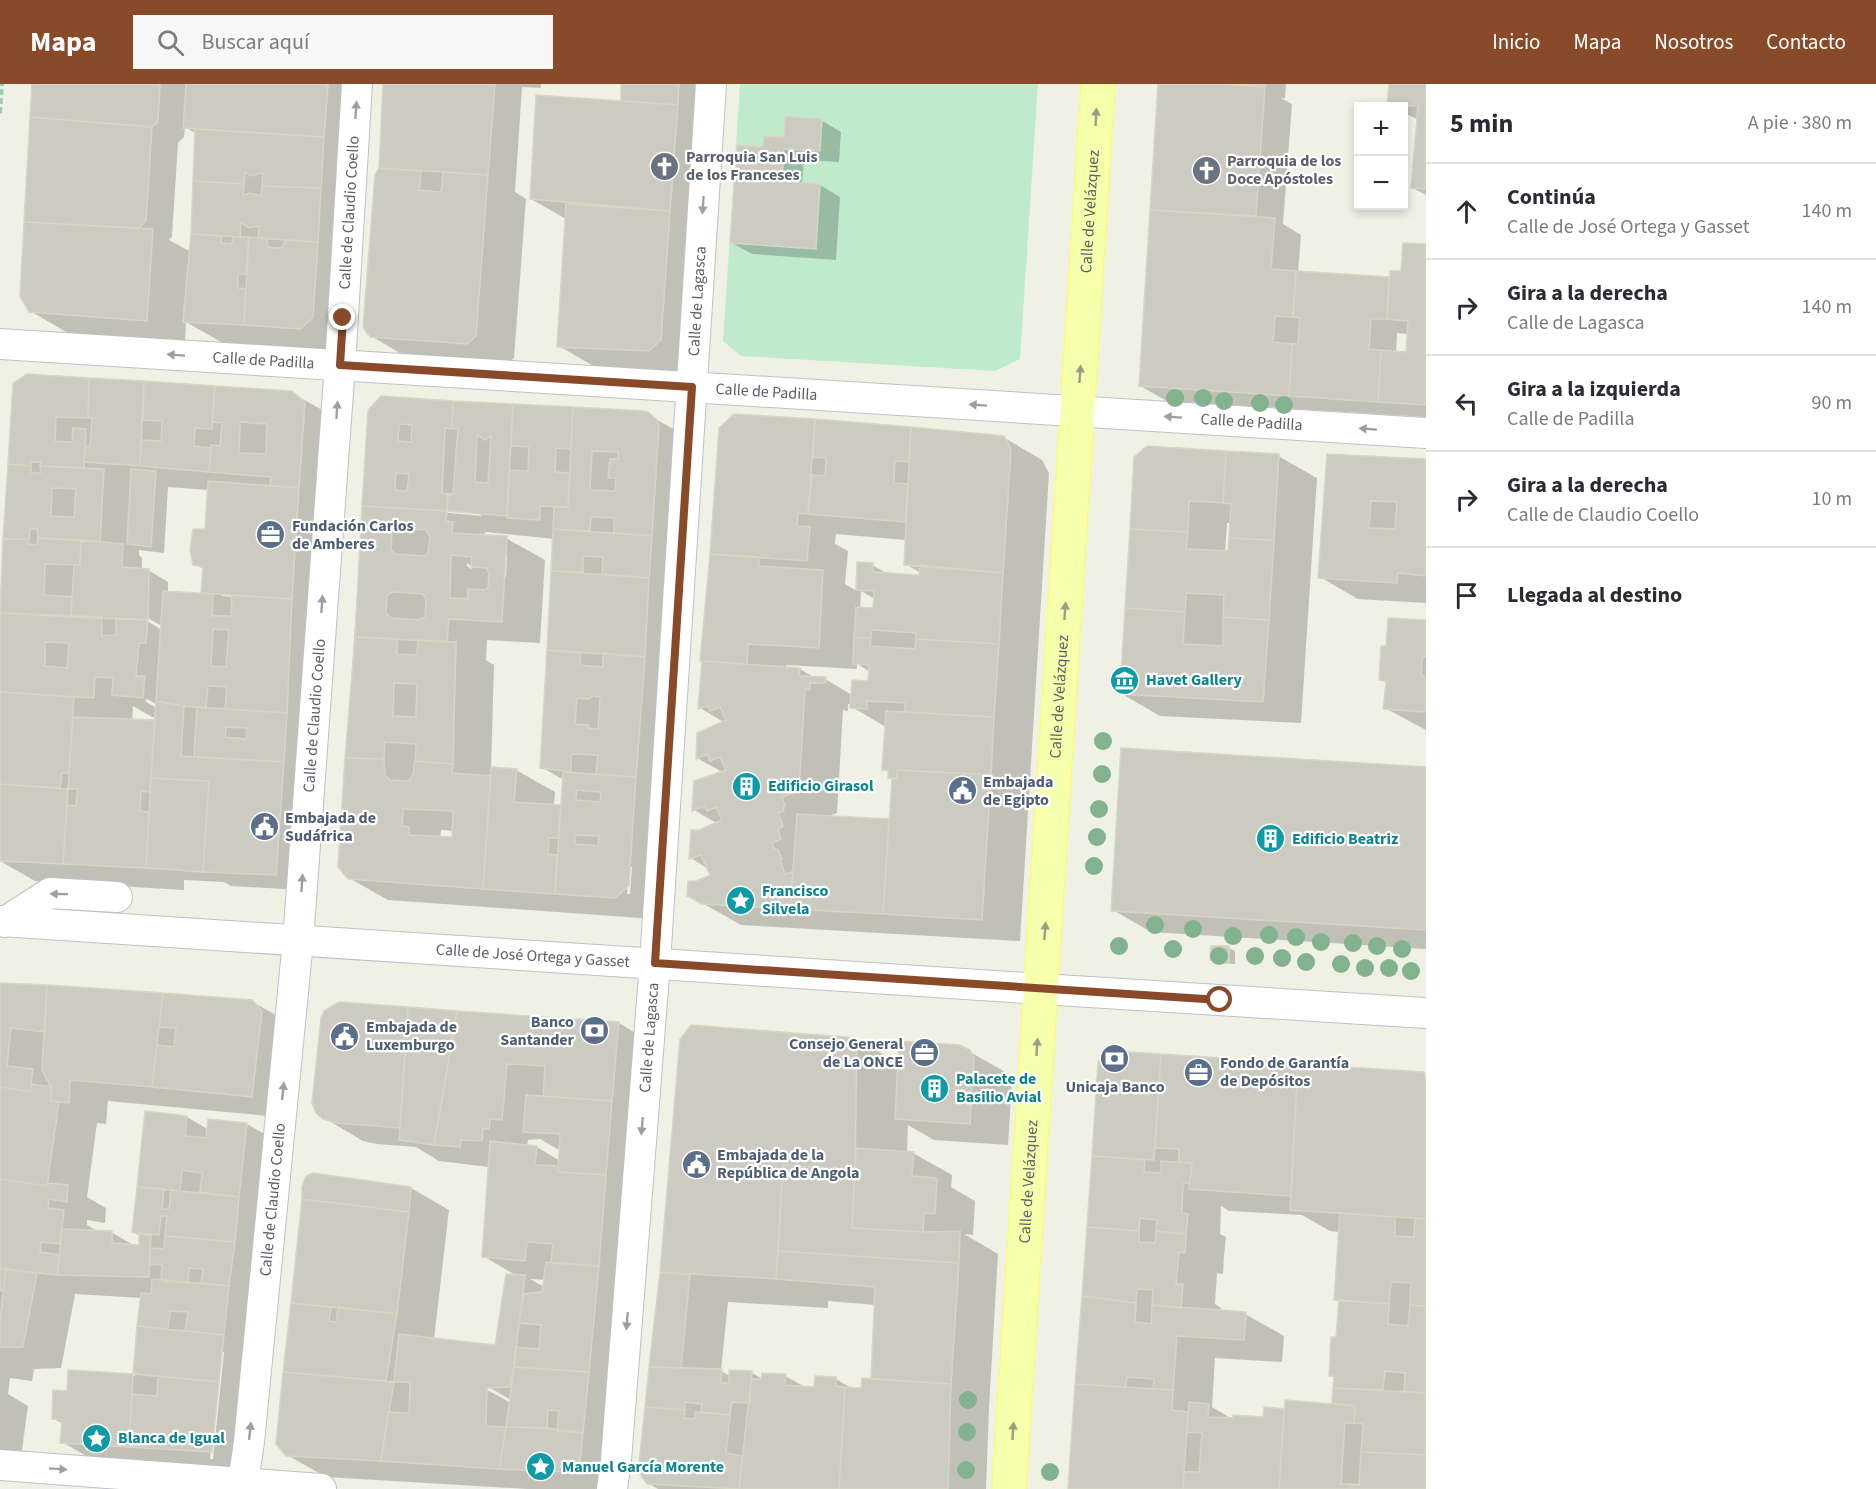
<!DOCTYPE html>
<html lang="es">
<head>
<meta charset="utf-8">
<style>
  body { margin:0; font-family:"Source Sans 3",sans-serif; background:#f7f7f7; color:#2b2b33 }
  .controls { position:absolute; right:18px; top:18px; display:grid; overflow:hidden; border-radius:0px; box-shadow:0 3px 9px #0003 }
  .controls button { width:54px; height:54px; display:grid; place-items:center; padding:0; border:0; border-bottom:2px solid #e1e1e2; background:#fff; color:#2b2b33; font:30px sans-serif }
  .stop { position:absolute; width:18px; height:18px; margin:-14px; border:4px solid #894a2a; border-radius:50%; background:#fff }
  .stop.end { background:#894a2a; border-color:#fff; box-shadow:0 2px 6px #0008 }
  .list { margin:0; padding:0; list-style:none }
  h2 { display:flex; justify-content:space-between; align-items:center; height:78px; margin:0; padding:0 24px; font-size:26px }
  h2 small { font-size:20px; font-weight:400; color:#7c7c81 }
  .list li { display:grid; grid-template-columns:39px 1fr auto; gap:18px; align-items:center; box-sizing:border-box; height:96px; padding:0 24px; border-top:2px solid #e1e1e2 }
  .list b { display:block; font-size:22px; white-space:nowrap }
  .list p { margin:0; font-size:20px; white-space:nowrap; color:#7c7c81 }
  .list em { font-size:20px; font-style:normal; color:#7c7c81 }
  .icon { flex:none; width:33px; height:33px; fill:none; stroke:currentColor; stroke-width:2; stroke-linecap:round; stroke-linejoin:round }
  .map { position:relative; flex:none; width:1426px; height:1405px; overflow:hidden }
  header { display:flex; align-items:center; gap:36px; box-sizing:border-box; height:84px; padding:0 30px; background:#894a2a; color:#fff }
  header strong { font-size:28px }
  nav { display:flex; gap:33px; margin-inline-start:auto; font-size:21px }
  .search { width:420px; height:54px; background:#f7f7f7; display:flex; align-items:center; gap:15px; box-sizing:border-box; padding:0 21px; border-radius:0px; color:#7c7c81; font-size:22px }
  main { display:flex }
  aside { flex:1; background:#fff }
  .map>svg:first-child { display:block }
</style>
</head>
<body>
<header>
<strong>Mapa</strong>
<div class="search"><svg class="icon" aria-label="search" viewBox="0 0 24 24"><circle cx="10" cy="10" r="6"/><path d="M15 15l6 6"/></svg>Buscar aquí</div>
<nav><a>Inicio</a><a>Mapa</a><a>Nosotros</a><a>Contacto</a></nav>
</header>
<main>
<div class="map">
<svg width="1426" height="1405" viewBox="0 0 1426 1405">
  <rect width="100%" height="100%" fill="#f0f1e5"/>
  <path fill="#bfebcc" d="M 740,0 L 1038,0 L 1020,275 L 995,287 L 741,272 L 723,257 Z"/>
  <path fill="#0003" fill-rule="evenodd" d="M 34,0 L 355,0 L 339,266 L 223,259 L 186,238 L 185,258 L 68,249 L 30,227 L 21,212 ZM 185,43 L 197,50 L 191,168 L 169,156 L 172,152 L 178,59 L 184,53 Z
    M 385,0 L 541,0 L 541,4 L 522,3 L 515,108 L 526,115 L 514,274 L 506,281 L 410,275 L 371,252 Z
    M 622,0 L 719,0 L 688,288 L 597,284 L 559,262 L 566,135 L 531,115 L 623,19 Z
    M 1160,0 L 1225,0 L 1225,2 L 1237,3 L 1238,0 L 1286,0 L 1285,14 L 1281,14 L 1292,20 L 1283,140 L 1301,151 L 1298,188 L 1391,195 L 1402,189 L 1404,160 L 1426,162 L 1426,333 L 1167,317 L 1140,302 ZM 1397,249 L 1408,250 L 1407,269 L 1396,268 Z
    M 1390,0 L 1426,1 L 1426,111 L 1413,104 L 1419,36 L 1404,29 L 1404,22 L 1389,21 Z
    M 821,36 L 841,48 L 839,78 L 804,76 L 802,100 L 820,101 L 840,113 L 836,176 L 752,170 L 732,159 L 764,64 Z
    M 28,291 L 292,309 L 331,331 L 302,806 L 231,802 L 224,798 L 184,796 L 184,806 L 35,797 L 0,777 L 0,531 ZM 168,403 L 209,406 L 206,447 L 194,480 L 204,485 L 203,508 L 208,511 L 168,509 L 168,498 L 148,486 L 142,486 L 142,474 L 139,471 L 139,466 L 164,469 ZM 222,509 L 234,510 L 234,513 L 222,512 ZM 142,531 L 162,542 L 162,546 L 140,533 ZM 147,615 L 158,621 L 158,625 L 145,617 ZM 133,622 L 152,633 L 157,633 L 154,638 L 132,637 Z
    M 381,314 L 643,328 L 686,352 L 654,835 L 388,816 L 349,794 L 339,783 L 369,327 ZM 439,425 L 479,429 L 482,432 L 439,428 ZM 485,448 L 554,455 L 541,683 L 564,696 L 562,723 L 554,722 L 555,708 L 516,686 L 491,685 L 494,581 L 486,576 L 487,556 L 540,559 L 545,476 L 506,454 L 484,452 ZM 504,471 L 507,471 L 506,493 L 503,493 ZM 467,479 L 473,483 L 471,485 L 467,482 ZM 441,746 L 454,747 L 453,754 L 440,754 ZM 629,783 L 632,783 L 630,810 L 627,810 Z
    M 734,332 L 911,344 L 1003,353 L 1042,376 L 1049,389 L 1020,857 L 741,841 L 688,811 L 697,798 L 712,792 L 708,785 L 691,774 L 693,747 L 699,747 L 718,740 L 694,726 L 722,688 L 697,674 L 725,639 L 700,624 ZM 836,450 L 906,456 L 905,480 L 921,489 L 921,493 L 890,491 L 872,481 L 859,480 L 857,507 L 845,500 L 848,467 L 835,460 ZM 861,507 L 875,515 L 874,526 L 860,525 ZM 857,580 L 870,588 L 869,598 L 852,611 L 825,595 L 815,594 L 800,585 L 786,584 L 786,581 L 857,585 ZM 848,620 L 852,620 L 852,623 L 886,643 L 884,685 L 890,688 L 889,693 L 893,696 L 890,737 L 826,733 L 837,729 L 843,626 L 848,627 Z
    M 1147,363 L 1278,372 L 1317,394 L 1301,639 L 1160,632 L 1122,610 ZM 1227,439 L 1232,439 L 1230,468 L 1225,468 Z
    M 1329,371 L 1426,377 L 1426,519 L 1358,515 L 1320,493 Z
    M 1389,535 L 1426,538 L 1426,569 L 1421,566 L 1419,569 L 1426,573 L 1426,646 L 1385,624 L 1387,599 L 1380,595 L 1388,564 Z
    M 1123,666 L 1426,685 L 1426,865 L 1151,848 L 1113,826 Z
    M 1229,864 L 1235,867 L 1235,880 L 1218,879 L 1212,875 Z
    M 0,900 L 251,917 L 290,939 L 290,1034 L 108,1017 L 106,1040 L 97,1039 L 87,1113 L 106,1124 L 105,1139 L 87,1136 L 87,1141 L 99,1148 L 111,1148 L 135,1162 L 140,1162 L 140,1152 L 133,1148 L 187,1033 L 209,1046 L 210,1036 L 247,1040 L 285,1062 L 250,1389 L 100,1380 L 62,1358 L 63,1340 L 53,1334 L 68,1309 L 69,1287 L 135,1292 L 142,1214 L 75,1210 L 61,1284 L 34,1285 L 32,1297 L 10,1294 L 8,1310 L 28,1322 L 21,1373 L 0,1371 ZM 221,1268 L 224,1268 L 213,1375 L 210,1375 Z
    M 619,939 L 657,962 L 614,1405 L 528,1405 L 326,1393 L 287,1371 L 277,1360 L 304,1104 L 411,1104 L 449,1126 L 434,1255 L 496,1262 L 517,1192 L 483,1172 L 489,1083 L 439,1077 L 416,1063 L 377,1060 L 363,1057 L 324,1034 ZM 540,1055 L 561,1067 L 560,1077 L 537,1063 L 527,1062 L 528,1056 ZM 530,1195 L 545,1196 L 544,1203 ZM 482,1299 L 511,1316 L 511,1319 L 480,1302 Z
    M 681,955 L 857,955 L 900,980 L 970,968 L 1009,990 L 1012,996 L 1008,1061 L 934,1056 L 908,1041 L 907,1069 L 913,1069 L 952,1091 L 951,1103 L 975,1117 L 973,1151 L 964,1150 L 998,1170 L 989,1324 L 986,1405 L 658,1405 L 648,1399 L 661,1188 ZM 828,1217 L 876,1221 L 872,1296 L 863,1305 L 853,1305 L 836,1295 L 816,1305 L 807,1304 L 785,1292 L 763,1295 L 752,1289 L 730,1292 L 721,1287 L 728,1218 L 828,1224 Z
    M 1109,968 L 1426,991 L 1426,1405 L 1070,1405 L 1099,979 ZM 1221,1122 L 1229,1127 L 1302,1131 L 1330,1147 L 1340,1148 L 1336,1215 L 1340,1218 L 1338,1255 L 1330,1291 L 1335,1294 L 1333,1321 L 1285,1326 L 1265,1325 L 1264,1335 L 1234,1336 L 1212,1323 L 1215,1274 L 1282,1278 L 1284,1252 L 1245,1230 L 1220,1228 L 1221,1224 L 1215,1220 L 1217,1189 L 1223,1190 L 1224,1172 L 1226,1153 L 1220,1150 Z"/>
  <path fill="#cccbc2" stroke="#d6d6c3" stroke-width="1.5" fill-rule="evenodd" d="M 32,0 L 160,0 L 158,38 L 152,43 L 30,33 Z
    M 186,0 L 328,0 L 324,53 L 183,44 Z
    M 383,0 L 495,0 L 488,91 L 379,84 Z
    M 621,0 L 679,0 L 678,21 L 621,17 Z
    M 1158,0 L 1223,0 L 1265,3 L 1256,132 L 1150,126 Z
    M 1236,0 L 1266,0 L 1265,3 Z
    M 1389,0 L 1426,0 L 1426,105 L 1411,104 L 1418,22 L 1387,21 Z
    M 536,11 L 678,21 L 670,127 L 530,115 Z
    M 785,32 L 822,35 L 820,67 L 784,65 L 782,97 L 820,100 L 816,165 L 730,159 L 737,61 L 763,63 L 764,52 L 784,53 Z
    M 30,33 L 152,43 L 146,137 L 139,144 L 24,138 Z
    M 195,45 L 324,53 L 321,104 L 262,102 L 263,89 L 251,92 L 245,88 L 244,100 L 193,97 Z
    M 379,84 L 421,87 L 419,106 L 441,108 L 443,88 L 488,91 L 476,252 L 467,260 L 370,253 L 363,243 L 375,91 Z
    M 193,97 L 244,100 L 243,111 L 250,109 L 261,112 L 262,102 L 321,104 L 318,158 L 258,154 L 259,142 L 248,144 L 241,138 L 240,153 L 191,150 Z
    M 566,120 L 670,127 L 661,256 L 649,267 L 557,263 Z
    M 1150,126 L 1275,134 L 1271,185 L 1296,187 L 1293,233 L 1275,232 L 1273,258 L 1292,260 L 1289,312 L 1139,302 Z
    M 24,138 L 153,145 L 147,237 L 29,228 L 20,212 Z
    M 191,150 L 222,152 L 221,159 L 232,160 L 233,153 L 249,153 L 246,190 L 238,190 L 238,204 L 246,205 L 244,241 L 183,238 Z
    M 249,153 L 267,155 L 267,161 L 270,164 L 282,164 L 285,156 L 318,158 L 313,234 L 300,245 L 244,241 Z
    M 1403,159 L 1426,160 L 1426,321 L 1378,318 L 1381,266 L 1406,268 L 1408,237 L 1387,235 L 1390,187 L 1401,187 Z
    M 1296,187 L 1389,193 L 1387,235 L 1371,235 L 1369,265 L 1381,266 L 1378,318 L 1289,312 L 1292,260 L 1298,260 L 1300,234 L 1293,233 Z
    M 27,290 L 89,294 L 88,334 L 56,333 L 55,357 L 72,358 L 73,344 L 86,345 L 84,384 L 40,382 L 41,378 L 31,378 L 31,382 L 8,380 L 13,299 Z
    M 89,294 L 144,297 L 140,382 L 84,378 L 85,362 L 90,362 L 92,334 L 88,334 Z
    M 144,297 L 215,302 L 212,345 L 195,344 L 194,362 L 211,364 L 209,388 L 140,382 L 141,356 L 161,357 L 162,337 L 143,336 Z
    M 215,302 L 292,307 L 305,318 L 299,404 L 270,402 L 271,393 L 209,388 L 211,361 L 220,362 L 222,339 L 212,338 ZM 240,338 L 267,340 L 266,370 L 239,369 Z
    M 381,312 L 453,317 L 452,345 L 445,344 L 442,409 L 448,410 L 447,427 L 362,422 L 368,326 ZM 399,340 L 412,341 L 411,358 L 398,357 ZM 396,389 L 409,390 L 407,407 L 395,406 Z
    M 453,317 L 513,320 L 507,432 L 447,427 L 448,410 L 453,410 L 458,345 L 452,345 ZM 477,351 L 485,356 L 491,352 L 488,399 L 475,398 Z
    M 513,320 L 573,323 L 571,365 L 556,364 L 555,388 L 570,389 L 568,423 L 540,422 L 540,436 L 507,434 L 509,386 L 528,387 L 529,363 L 511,362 Z
    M 573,323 L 644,327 L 648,328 L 657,336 L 659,342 L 652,452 L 614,449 L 614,434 L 591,433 L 590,447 L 553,445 L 554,423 L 568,423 ZM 592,367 L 618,368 L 618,375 L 610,375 L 608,394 L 616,394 L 615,407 L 590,406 Z
    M 734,330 L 815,335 L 808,430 L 798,429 L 797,442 L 810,443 L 807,477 L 710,470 L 719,344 Z
    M 815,335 L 911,343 L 909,378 L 895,377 L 894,399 L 908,400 L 905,438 L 808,430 L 812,391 L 825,392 L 826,374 L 813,373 Z
    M 911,343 L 1004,352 L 1011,366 L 1003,489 L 904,481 Z
    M 1147,362 L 1226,367 L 1223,419 L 1189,417 L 1188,448 L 1130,445 L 1134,373 Z
    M 1226,367 L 1279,370 L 1274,456 L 1229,454 L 1231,420 L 1223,419 Z
    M 1327,370 L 1426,375 L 1426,492 L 1398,489 L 1397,499 L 1318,494 ZM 1371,417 L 1397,418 L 1395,445 L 1369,444 Z
    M 8,380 L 31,382 L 31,389 L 41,389 L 40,382 L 104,385 L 100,458 L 38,454 L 37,445 L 30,445 L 29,455 L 3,455 ZM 52,404 L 76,405 L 74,433 L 51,432 Z
    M 131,385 L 156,387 L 151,463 L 127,460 Z
    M 208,397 L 299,404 L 292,515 L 201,509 L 203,482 L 193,481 L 190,466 L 193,445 L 205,445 Z
    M 362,422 L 447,427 L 446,437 L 453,438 L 452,449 L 507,452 L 502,538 L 449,535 L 447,558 L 355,553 ZM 397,444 L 426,446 L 430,452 L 428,469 L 425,472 L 395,470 L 391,465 L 392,447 ZM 451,471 L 472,473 L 471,483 L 486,484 L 489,489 L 488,504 L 485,506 L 468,505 L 468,515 L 450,514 ZM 392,508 L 423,510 L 426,515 L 425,533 L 419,536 L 391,534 L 386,529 L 387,511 Z
    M 553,445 L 652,452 L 649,494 L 602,490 L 603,473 L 583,472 L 583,488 L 551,487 Z
    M 1130,445 L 1188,448 L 1186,465 L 1228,467 L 1229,454 L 1274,456 L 1269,536 L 1223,533 L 1224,511 L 1186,509 L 1185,528 L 1125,524 Z
    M 38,454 L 81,456 L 80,481 L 45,480 L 44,511 L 72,513 L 71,533 L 0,529 L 3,455 L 29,455 L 28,460 L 37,461 Z
    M 81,456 L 123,460 L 122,483 L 149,485 L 148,536 L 71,533 L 74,481 L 80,481 Z
    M 710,470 L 759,473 L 759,482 L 823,486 L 819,564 L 748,560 L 747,580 L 700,577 Z
    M 857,478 L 873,479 L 873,488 L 919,491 L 920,481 L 1003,489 L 999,560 L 916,555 L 916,549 L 872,546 L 871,554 L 854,554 L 856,523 L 873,524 L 874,507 L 856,506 Z
    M 551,487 L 649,494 L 645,573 L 547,566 Z
    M 163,507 L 213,510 L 212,532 L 231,532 L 232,511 L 292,515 L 287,629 L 225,625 L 227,603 L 208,602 L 206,624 L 184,622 L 156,617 ZM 213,545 L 229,546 L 226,583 L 211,582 Z
    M 1125,524 L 1185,528 L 1183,560 L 1223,562 L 1223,533 L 1269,536 L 1263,618 L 1120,610 Z
    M 0,529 L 102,533 L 102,552 L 116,551 L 116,534 L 148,536 L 146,559 L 139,559 L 136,592 L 145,592 L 143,614 L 112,611 L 113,594 L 95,593 L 94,614 L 0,608 ZM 45,558 L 69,559 L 67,584 L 45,582 Z
    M 1388,534 L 1426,536 L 1426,571 L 1422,575 L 1421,590 L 1426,595 L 1426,628 L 1383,625 L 1386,597 L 1379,596 L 1381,562 L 1386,562 Z
    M 355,553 L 397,555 L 397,570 L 417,571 L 418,556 L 456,558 L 453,680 L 415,677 L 416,660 L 385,658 L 384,675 L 345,674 ZM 394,599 L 417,600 L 416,633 L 393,632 Z
    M 854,554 L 871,554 L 870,562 L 915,565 L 916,555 L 999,560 L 994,633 L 905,628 L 905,619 L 867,617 L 867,625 L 850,624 L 852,596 L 868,597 L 869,581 L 853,580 Z
    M 547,566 L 581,569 L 580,581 L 603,583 L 603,569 L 645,573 L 636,693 L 596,690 L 598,671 L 571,670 L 571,688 L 540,684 ZM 591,612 L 600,613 L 598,645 L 588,644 L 589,641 L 575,640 L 577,614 L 590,615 Z
    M 702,577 L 800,584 L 799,592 L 826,593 L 826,599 L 810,599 L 810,606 L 805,605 L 799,707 L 782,713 L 785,722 L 783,723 L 784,727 L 778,729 L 783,742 L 778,745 L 781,755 L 772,759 L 774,764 L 778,766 L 782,775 L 780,776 L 785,790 L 793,788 L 790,825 L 702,820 L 687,812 L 688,797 L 696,797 L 710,791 L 701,771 L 689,775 L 691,746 L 699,746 L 722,736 L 716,723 L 707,727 L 704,722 L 692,727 L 694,697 L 726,686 L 720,673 L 710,677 L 707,670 L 696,675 L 697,649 L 726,636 L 720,623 L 710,627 L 708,622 L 698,625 Z
    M 0,608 L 74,613 L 69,689 L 62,689 L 60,704 L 0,700 Z
    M 156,617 L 184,622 L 181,672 L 284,678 L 276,791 L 203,788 L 209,697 L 151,694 Z
    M 197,623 L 287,629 L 284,678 L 194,673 ZM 226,643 L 247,644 L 246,655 L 225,653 Z
    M 886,627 L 994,633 L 991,691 L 897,686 L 897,695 L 888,694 L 888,686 L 882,686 Z
    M 73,633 L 155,636 L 150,708 L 141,707 L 140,727 L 149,728 L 146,784 L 63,780 L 67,721 L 76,722 L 78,705 L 68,705 Z
    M 1121,664 L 1426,683 L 1426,846 L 1111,827 Z
    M 345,674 L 384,675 L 385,691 L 390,696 L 409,697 L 413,691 L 415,677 L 453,680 L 452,689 L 491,692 L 483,805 L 348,795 L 338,783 ZM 403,725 L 453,727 L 452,753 L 409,751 L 409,743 L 402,742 Z
    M 491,683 L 517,685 L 514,718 L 561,721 L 558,754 L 549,754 L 548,770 L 557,771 L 555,810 L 483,805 Z
    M 897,686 L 991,691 L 982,836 L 883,830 L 892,695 L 897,695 Z
    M 563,688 L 636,693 L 629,802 L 615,814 L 555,810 ZM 577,706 L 601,708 L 600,718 L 576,716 ZM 575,751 L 599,752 L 598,762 L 575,760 Z
    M 151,694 L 209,697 L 203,788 L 146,784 Z
    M 0,700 L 68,705 L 63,780 L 0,777 Z
    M 797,730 L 889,735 L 883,830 L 790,825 Z
    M 1211,862 L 1229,862 L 1229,878 L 1210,876 Z
    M 0,899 L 47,901 L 45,948 L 11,944 L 7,982 L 33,985 L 30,1008 L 0,1003 Z
    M 47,901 L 163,909 L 152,1003 L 70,996 L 69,1019 L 51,1017 L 51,1003 L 42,986 Z
    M 163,909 L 252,916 L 262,927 L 252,1013 L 152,1003 L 157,961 L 174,963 L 176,944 L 159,943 Z
    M 339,918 L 408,923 L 400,1044 L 337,1039 L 323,1035 L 316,1029 L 312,1019 L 321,934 L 324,927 Z
    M 408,923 L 457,927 L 434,1061 L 399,1056 Z
    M 457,927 L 619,938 L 612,1017 L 543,1012 L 545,982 L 507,980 L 502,1036 L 490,1035 L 489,1045 L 483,1045 L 482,1057 L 461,1056 L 460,1063 L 434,1061 Z
    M 691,941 L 857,954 L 855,1086 L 783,1081 L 776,1195 L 660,1188 L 680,955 Z
    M 899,957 L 960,961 L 970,966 L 974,973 L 970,1040 L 895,1035 Z
    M 1109,967 L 1161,970 L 1154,1076 L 1092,1072 L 1098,978 Z
    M 1161,970 L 1298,979 L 1291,1112 L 1189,1105 L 1192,1079 L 1179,1078 L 1179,1065 L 1155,1064 Z
    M 1298,980 L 1424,988 L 1426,994 L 1426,1135 L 1290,1126 Z
    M 31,1000 L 51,1003 L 51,1017 L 59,1018 L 47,1102 L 0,1095 L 0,1003 L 30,1008 Z
    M 526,1011 L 612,1017 L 606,1091 L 558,1088 L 560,1050 L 523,1048 Z
    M 145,1027 L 187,1032 L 185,1052 L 206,1054 L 208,1035 L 247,1039 L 239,1113 L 200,1108 L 202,1089 L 182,1086 L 180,1107 L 137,1103 Z
    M 490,1057 L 537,1062 L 535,1081 L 558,1082 L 558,1088 L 606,1091 L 599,1182 L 551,1179 L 553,1160 L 527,1158 L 525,1177 L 482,1173 Z
    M 856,1064 L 914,1068 L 912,1092 L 937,1094 L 935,1130 L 924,1129 L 923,1148 L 852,1144 Z
    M 1092,1072 L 1145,1076 L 1144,1088 L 1161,1089 L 1161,1077 L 1192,1079 L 1190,1099 L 1183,1099 L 1182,1129 L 1188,1130 L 1186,1150 L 1156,1147 L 1157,1136 L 1140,1134 L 1139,1147 L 1087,1143 Z
    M 783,1081 L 855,1086 L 852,1144 L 923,1148 L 960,1147 L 959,1179 L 778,1167 Z
    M 313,1089 L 411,1103 L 409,1128 L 302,1115 L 302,1103 L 306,1092 Z
    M 0,1095 L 47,1102 L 47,1099 L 68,1101 L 67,1118 L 49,1115 L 48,1124 L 64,1126 L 60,1160 L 41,1158 L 40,1168 L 59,1171 L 57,1191 L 0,1185 Z
    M 137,1103 L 164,1105 L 162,1125 L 169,1125 L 171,1106 L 239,1113 L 235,1158 L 165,1152 L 167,1132 L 161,1132 L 159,1151 L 132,1148 Z
    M 302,1115 L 409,1128 L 397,1230 L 291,1219 Z
    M 1340,1129 L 1395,1133 L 1395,1152 L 1414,1153 L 1415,1134 L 1426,1135 L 1426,1222 L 1410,1221 L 1411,1199 L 1391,1198 L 1389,1220 L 1334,1216 Z
    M 1087,1143 L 1139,1147 L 1139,1158 L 1155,1159 L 1156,1147 L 1186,1150 L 1185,1169 L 1179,1168 L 1176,1200 L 1183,1200 L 1181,1224 L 1152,1221 L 1153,1206 L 1137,1205 L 1136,1219 L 1082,1212 Z
    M 62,1145 L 112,1147 L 112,1159 L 139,1161 L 139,1150 L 151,1151 L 149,1193 L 57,1191 Z
    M 165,1152 L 235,1158 L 229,1202 L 201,1199 L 203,1185 L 189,1184 L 188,1199 L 161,1197 L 162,1181 L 149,1180 L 150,1164 L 164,1165 Z
    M 778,1167 L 959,1179 L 951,1300 L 871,1295 L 875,1203 L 776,1195 Z
    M 546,1178 L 599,1182 L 589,1288 L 514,1283 L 515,1263 L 539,1265 L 541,1241 L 519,1239 L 524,1210 L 542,1208 Z
    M 0,1185 L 6,1185 L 3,1207 L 0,1206 Z
    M 6,1185 L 37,1189 L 23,1263 L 0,1263 L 0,1235 Z
    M 660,1188 L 690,1191 L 681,1284 L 649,1283 Z
    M 506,1190 L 525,1191 L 514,1283 L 509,1303 L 487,1304 L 486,1342 L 506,1343 L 499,1385 L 381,1377 L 388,1328 L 409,1329 L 410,1298 L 394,1298 L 399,1250 L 495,1261 Z
    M 152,1195 L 229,1202 L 224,1251 L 185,1247 L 188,1228 L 170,1227 L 168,1245 L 137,1242 L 141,1209 L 151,1210 Z
    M 1082,1212 L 1136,1219 L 1135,1238 L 1151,1240 L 1152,1221 L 1246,1228 L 1244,1256 L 1177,1252 L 1173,1306 L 1153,1305 L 1154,1295 L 1127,1293 L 1126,1303 L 1075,1300 Z
    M 1339,1216 L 1389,1220 L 1388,1240 L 1408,1242 L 1410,1221 L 1426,1222 L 1426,1309 L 1404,1307 L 1405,1289 L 1385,1287 L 1383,1306 L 1333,1304 L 1334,1292 L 1329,1292 L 1331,1253 L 1336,1253 Z
    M 291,1219 L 331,1223 L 329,1237 L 336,1238 L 338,1223 L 397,1230 L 386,1297 L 283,1288 Z
    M 137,1242 L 224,1251 L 219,1298 L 133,1290 Z
    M 514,1283 L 589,1288 L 583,1349 L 557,1347 L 559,1327 L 548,1326 L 547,1344 L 506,1343 Z
    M 649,1283 L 722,1285 L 721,1299 L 729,1299 L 729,1286 L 752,1287 L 750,1319 L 732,1318 L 730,1331 L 701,1328 L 702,1320 L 685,1318 L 685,1326 L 645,1323 Z
    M 68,1286 L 133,1290 L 129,1363 L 60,1359 L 62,1336 L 52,1335 L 53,1306 L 67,1307 Z
    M 283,1288 L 394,1298 L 381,1377 L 286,1372 L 276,1360 Z
    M 762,1289 L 786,1290 L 785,1301 L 814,1303 L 815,1292 L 836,1293 L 836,1302 L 845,1303 L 839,1405 L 739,1405 L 751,1295 L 761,1295 Z
    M 158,1292 L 219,1298 L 212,1368 L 129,1363 L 132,1310 L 157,1312 Z
    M 862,1294 L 951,1300 L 948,1405 L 839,1405 L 845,1303 L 861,1304 Z
    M 1075,1300 L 1173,1306 L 1172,1326 L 1188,1328 L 1183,1405 L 1068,1405 Z
    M 1333,1304 L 1426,1309 L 1426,1371 L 1361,1368 L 1363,1340 L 1354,1339 L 1355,1322 L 1332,1319 Z
    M 1285,1316 L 1355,1322 L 1354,1339 L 1345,1339 L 1341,1400 L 1351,1400 L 1350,1405 L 1279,1405 Z
    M 1189,1318 L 1209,1320 L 1208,1333 L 1233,1334 L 1233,1331 L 1263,1333 L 1264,1323 L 1284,1325 L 1279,1405 L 1183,1405 L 1184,1388 L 1199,1388 L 1202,1349 L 1187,1348 Z
    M 645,1323 L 685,1326 L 684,1334 L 695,1335 L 695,1328 L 730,1331 L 726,1369 L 743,1372 L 739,1405 L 647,1400 L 638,1388 Z
    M 506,1343 L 547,1344 L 583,1349 L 580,1379 L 569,1388 L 499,1385 Z
    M 1361,1368 L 1426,1371 L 1426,1405 L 1350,1405 L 1351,1400 L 1359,1401 Z"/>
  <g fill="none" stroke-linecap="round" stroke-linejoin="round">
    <defs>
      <g id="minor">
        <path id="s1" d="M 0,260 L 1426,349"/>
        <path id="s2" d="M 0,837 L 1041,905 L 1426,929"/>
        <path d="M 5,838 L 50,809 L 117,813"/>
        <path d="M 0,1381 L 321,1405"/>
        <path id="s3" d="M 242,1405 L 249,1358 L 298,857 L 340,281 L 357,0"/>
        <path id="s4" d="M 612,1405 L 616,1376 L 655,879 L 711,0"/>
      </g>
      <g id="major">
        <path id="s5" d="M 1009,1405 L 1098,0"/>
      </g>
    </defs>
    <use href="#minor" stroke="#bfc0c7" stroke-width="32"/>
    <use href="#major" stroke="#feff50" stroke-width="35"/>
    <path stroke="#97ccb5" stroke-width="4" stroke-dasharray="6 3" stroke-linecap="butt" d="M 0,29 L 2,0"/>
    <use href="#minor" stroke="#fff" stroke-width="30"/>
    <use href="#major" stroke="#f5ffac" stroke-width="33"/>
  </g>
  <g fill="#83b38e">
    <circle cx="1175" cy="314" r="9"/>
    <circle cx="1203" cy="314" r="9"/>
    <circle cx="1224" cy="317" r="9"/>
    <circle cx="1260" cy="319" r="9"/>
    <circle cx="1284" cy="321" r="9"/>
    <circle cx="1103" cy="657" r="9"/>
    <circle cx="1102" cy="690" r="9"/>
    <circle cx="1099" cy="725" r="9"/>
    <circle cx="1097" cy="753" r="9"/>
    <circle cx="1094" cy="782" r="9"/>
    <circle cx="1155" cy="841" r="9"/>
    <circle cx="1193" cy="845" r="9"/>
    <circle cx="1269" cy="851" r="9"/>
    <circle cx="1233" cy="852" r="9"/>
    <circle cx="1296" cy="853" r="9"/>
    <circle cx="1321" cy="858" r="9"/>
    <circle cx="1353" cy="859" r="9"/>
    <circle cx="1119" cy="862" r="9"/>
    <circle cx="1377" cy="862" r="9"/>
    <circle cx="1173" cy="865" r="9"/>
    <circle cx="1402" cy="865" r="9"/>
    <circle cx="1219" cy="872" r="9"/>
    <circle cx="1255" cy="872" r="9"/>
    <circle cx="1282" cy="874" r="9"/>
    <circle cx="1306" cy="878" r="9"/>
    <circle cx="1341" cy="880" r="9"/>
    <circle cx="1365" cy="884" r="9"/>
    <circle cx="1389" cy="884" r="9"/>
    <circle cx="1411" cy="887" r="9"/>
    <circle cx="968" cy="1316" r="9"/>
    <circle cx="967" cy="1348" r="9"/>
    <circle cx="966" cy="1386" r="9"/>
    <circle cx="1050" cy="1388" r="9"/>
  </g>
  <defs><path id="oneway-solid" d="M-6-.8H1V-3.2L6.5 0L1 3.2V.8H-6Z" transform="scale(1.5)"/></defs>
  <g fill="#9e9ea4">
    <use href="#oneway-solid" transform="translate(356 26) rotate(-86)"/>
    <use href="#oneway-solid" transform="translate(703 121) rotate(94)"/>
    <use href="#oneway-solid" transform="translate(176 271) rotate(-176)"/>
    <use href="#oneway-solid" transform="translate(978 321) rotate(-176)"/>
    <use href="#oneway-solid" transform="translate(337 326) rotate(-86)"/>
    <use href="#oneway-solid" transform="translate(1173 333) rotate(-176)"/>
    <use href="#oneway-solid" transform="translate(1368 345) rotate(-176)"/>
    <use href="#oneway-solid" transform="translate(322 520) rotate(-86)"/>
    <use href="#oneway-solid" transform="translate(302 799) rotate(-86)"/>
    <use href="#oneway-solid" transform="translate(59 810) rotate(-179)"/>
    <use href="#oneway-solid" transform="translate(283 1007) rotate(-84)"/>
    <use href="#oneway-solid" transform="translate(642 1042) rotate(95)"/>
    <use href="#oneway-solid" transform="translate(627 1237) rotate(95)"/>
    <use href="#oneway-solid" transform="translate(250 1347) rotate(-84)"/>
    <use href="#oneway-solid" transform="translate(58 1385) rotate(4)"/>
  </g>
  <g fill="#9a9e83">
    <use href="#oneway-solid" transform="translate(1096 33) rotate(-87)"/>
    <use href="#oneway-solid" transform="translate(1080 290) rotate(-86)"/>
    <use href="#oneway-solid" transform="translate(1065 527) rotate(-86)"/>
    <use href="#oneway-solid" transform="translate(1045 847) rotate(-86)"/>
    <use href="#oneway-solid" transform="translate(1037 963) rotate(-86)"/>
    <use href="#oneway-solid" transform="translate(1013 1347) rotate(-86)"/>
  </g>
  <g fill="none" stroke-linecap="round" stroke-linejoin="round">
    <path stroke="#894a2a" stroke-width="8" d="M 343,234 L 340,281 L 692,303 L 655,879 L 1220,916"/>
  </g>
  <defs>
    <symbol id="church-disc" viewBox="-11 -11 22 22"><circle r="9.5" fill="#6b7280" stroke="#fff"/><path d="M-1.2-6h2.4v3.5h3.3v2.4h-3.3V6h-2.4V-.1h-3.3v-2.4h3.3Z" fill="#fff"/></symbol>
    <symbol id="office-disc" viewBox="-11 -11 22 22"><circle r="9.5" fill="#5c6f8a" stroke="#fff"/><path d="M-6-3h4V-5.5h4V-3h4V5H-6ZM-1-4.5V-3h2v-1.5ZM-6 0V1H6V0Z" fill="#fff"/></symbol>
    <symbol id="museum-disc" viewBox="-11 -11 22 22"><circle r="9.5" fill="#0f9aa8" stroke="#fff"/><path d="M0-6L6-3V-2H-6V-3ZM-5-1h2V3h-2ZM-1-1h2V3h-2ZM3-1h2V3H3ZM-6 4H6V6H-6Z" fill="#fff"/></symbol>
    <symbol id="building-disc" viewBox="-11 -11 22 22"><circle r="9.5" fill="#0f9aa8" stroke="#fff"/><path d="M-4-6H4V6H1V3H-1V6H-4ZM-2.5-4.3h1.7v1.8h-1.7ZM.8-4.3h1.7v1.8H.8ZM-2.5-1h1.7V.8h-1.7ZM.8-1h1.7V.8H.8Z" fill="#fff"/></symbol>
    <symbol id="civic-disc" viewBox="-11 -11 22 22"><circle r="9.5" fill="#5c6f8a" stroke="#fff"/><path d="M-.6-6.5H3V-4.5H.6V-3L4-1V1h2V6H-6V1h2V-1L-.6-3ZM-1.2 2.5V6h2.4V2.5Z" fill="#fff"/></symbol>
    <symbol id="sight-disc" viewBox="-11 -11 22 22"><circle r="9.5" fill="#0f9aa8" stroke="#fff"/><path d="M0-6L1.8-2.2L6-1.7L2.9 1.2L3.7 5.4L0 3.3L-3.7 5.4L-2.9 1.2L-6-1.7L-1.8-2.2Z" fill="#fff"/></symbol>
    <symbol id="bank-disc" viewBox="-11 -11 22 22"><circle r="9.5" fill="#5c6f8a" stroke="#fff"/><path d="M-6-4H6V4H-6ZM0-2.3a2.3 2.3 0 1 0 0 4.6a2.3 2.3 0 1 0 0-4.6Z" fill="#fff"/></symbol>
  </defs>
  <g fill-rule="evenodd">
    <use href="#church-disc" x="648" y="66" width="33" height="33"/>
    <use href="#church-disc" x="1190" y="70" width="33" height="33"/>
    <use href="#office-disc" x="254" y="434" width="33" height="33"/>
    <use href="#museum-disc" x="1108" y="580" width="33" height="33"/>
    <use href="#building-disc" x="730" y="686" width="33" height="33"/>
    <use href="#civic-disc" x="946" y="690" width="33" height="33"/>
    <use href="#civic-disc" x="248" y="726" width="33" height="33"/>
    <use href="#building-disc" x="1254" y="738" width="33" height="33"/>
    <use href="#sight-disc" x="724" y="800" width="33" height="33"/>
    <use href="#bank-disc" x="578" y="930" width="33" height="33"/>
    <use href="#civic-disc" x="328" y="936" width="33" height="33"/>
    <use href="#office-disc" x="908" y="952" width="33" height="33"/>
    <use href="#bank-disc" x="1098" y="958" width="33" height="33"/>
    <use href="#office-disc" x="1182" y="972" width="33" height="33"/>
    <use href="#building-disc" x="918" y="988" width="33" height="33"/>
    <use href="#civic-disc" x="680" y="1064" width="33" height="33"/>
    <use href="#sight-disc" x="80" y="1338" width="33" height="33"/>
    <use href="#sight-disc" x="524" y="1366" width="33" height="33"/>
  </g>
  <g text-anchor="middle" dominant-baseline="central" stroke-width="4.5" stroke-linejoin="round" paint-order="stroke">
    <g font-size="16" font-weight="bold" fill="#5b616d" stroke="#fff" text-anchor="start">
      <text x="686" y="73">Parroquia San Luis<tspan x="686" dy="18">de los Franceses</tspan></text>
      <text x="1227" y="77">Parroquia de los<tspan x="1227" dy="18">Doce Apóstoles</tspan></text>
    </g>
    <g font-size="16" fill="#5d5e67" stroke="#fff">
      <text stroke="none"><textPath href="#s5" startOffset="1280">Calle de Velázquez</textPath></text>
      <text stroke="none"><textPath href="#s3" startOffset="1281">Calle de Claudio Coello</textPath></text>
      <text stroke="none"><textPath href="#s4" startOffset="1191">Calle de Lagasca</textPath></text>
      <text stroke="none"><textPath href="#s1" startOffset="264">Calle de Padilla</textPath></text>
      <text stroke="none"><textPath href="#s1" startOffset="768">Calle de Padilla</textPath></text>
      <text stroke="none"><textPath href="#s1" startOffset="1254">Calle de Padilla</textPath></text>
      <text stroke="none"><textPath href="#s5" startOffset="794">Calle de Velázquez</textPath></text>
      <text stroke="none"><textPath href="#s3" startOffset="777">Calle de Claudio Coello</textPath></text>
      <text stroke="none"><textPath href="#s2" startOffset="534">Calle de José Ortega y Gasset</textPath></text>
      <text stroke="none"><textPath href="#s4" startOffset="453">Calle de Lagasca</textPath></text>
      <text stroke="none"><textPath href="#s5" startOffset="308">Calle de Velázquez</textPath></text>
      <text stroke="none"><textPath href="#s3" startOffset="291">Calle de Claudio Coello</textPath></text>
    </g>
    <g font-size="16" font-weight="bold" fill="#4e5e75" stroke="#fff" text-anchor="start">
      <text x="292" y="442">Fundación Carlos<tspan x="292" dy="18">de Amberes</tspan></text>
      <text x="983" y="698">Embajada<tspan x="983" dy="18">de Egipto</tspan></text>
      <text x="285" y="734">Embajada de<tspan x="285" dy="18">Sudáfrica</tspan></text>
      <text x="574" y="938" text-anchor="end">Banco<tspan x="574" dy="18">Santander</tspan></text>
      <text x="366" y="943">Embajada de<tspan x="366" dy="18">Luxemburgo</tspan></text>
      <text x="903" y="960" text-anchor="end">Consejo General<tspan x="903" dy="18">de La ONCE</tspan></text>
      <text x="1220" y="979">Fondo de Garantía<tspan x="1220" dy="18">de Depósitos</tspan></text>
      <text x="1115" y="1003" text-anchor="middle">Unicaja Banco</text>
      <text x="717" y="1071">Embajada de la<tspan x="717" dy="18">República de Angola</tspan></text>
    </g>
    <g font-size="16" font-weight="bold" fill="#0d838f" stroke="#fff" text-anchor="start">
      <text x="1146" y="596">Havet Gallery</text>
      <text x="768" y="702">Edificio Girasol</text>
      <text x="1292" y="755">Edificio Beatriz</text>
      <text x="762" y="807">Francisco<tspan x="762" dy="18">Silvela</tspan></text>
      <text x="956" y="995">Palacete de<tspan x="956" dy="18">Basilio Avial</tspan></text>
      <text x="118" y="1354">Blanca de Igual</text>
      <text x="562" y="1383">Manuel García Morente</text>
    </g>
  </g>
</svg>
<div class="controls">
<button>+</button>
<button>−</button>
</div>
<div class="stop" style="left:1220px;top:916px"></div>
<div class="stop end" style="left:343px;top:234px"></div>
</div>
<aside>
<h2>5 min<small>A pie · 380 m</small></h2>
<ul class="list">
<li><svg class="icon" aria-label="ahead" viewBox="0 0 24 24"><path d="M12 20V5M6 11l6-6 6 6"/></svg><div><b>Continúa</b><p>Calle de José Ortega y Gasset</p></div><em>140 m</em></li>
<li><svg class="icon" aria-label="right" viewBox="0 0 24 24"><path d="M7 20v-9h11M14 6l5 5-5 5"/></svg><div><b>Gira a la derecha</b><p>Calle de Lagasca</p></div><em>140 m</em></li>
<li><svg class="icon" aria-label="left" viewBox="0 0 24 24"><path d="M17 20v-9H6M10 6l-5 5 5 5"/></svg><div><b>Gira a la izquierda</b><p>Calle de Padilla</p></div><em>90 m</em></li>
<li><svg class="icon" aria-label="right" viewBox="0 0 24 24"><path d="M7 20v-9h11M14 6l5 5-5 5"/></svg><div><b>Gira a la derecha</b><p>Calle de Claudio Coello</p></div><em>10 m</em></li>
<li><svg class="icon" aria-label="arrive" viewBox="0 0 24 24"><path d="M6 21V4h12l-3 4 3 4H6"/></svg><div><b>Llegada al destino</b></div></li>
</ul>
</aside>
</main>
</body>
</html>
